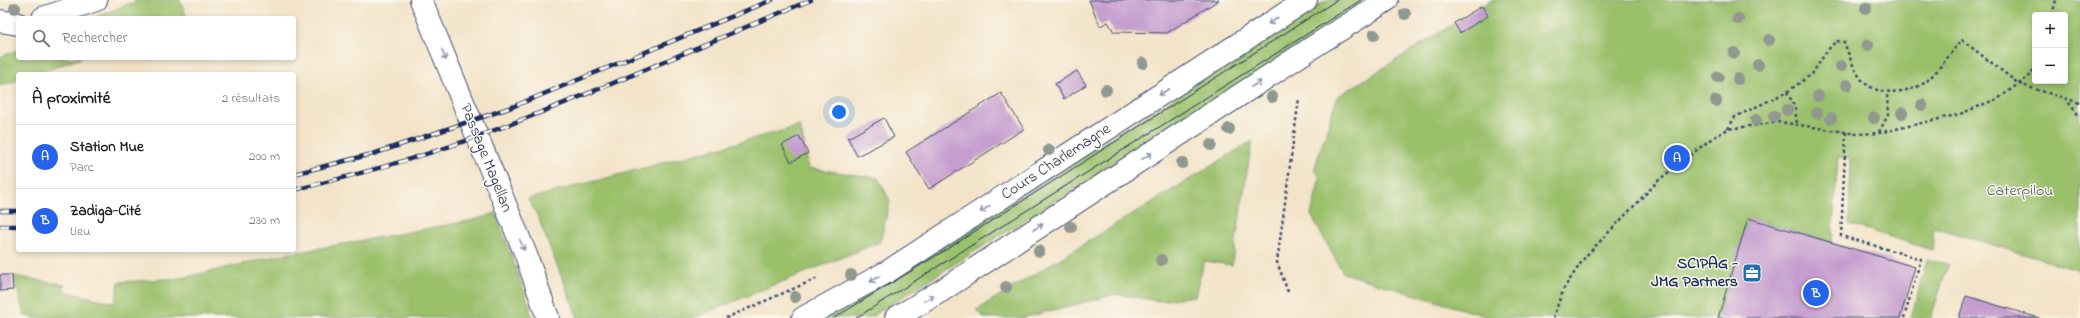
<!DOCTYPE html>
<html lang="fr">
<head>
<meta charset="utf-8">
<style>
  body { margin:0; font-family:"Indie Flower",sans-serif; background:#f6f6f6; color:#202124 }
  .controls { position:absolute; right:12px; top:12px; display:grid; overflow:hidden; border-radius:4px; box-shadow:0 2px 6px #0003 }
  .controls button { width:36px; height:36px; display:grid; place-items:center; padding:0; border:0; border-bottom:1px solid #e0e0e0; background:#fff; color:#202124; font:20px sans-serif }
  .you { position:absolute; left:839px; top:112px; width:14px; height:14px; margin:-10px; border:3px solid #fff; border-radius:50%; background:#1a73e8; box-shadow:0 0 0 6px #1a73e833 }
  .badge { display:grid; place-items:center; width:26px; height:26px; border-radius:50%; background:#2563eb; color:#fff; font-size:13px; font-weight:700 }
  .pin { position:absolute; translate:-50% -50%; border:2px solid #fff; box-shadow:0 1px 4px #0006 }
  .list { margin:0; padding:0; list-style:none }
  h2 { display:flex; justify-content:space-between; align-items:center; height:52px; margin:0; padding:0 16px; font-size:17px }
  h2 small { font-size:13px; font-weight:400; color:#757577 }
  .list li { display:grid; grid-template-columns:26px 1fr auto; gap:12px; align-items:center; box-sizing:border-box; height:64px; padding:0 16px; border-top:1px solid #e0e0e0 }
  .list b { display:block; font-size:15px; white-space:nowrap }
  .list p { margin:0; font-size:13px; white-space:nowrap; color:#757577 }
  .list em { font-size:13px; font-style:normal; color:#757577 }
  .icon { flex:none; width:22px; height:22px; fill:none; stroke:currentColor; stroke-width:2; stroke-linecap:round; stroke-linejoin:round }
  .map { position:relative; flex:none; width:2080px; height:318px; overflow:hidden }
  .search { position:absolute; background:#fff; box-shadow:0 2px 6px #0003; left:16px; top:16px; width:280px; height:44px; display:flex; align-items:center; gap:10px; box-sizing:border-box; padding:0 14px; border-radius:4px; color:#757577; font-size:15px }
  .panel { position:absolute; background:#fff; box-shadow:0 2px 6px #0003; left:16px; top:72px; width:280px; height:180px; border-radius:4px }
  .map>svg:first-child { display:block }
</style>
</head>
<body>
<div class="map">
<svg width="2080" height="318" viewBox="0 0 2080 318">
  <rect width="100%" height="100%" fill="#fbf7ec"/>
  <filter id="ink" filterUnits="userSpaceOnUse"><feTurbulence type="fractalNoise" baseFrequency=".025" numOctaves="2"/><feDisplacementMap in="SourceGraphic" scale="8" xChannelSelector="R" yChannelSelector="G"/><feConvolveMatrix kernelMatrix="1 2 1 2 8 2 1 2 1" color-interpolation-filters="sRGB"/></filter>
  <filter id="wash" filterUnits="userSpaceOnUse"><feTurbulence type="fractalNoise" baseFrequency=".012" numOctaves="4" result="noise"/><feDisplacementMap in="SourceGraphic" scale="16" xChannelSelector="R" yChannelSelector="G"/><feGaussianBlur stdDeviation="0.9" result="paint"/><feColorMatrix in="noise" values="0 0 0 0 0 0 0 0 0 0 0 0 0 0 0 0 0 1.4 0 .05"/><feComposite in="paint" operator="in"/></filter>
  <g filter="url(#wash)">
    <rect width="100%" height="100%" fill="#f3e4c9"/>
    <path fill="#9ac06b" stroke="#5a7864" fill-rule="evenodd" d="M 138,0 L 180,0 L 187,18 L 94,18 Z
      M 1327,0 L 1374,0 L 869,318 L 823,318 L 880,286 Z
      M 1492,0 L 2080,0 L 2080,271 L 1934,227 L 1932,250 L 1849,224 L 1850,159 L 1838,157 L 1832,242 L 1748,218 L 1718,318 L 1492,318 L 1343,273 L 1311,215 L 1320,177 L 1314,170 L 1337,97 ZM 2035,15 L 2065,15 L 2065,81 L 2035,81 Z
      M 18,50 L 18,58 L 81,58 L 36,74 L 18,74 L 18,80 L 0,86 L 0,57 Z
      M 800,126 L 809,168 L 878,178 L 890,201 L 880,242 L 693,318 L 578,318 L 537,215 L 528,199 Z
      M 1252,141 L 1232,265 L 1204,261 L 1195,296 L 1159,301 L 1117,294 L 1022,318 L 984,318 L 976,310 Z
      M 496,213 L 529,305 L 532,318 L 34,318 L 24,315 L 14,276 L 65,285 L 63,291 L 115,303 L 119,282 L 182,278 L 277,256 L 474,220 Z
      M 1927,259 L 1948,264 L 1931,318 L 1911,318 Z"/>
    <g id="blocks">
      <path fill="#c59dcf" d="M 1089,0 L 1219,0 L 1167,33 L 1114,32 L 1108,22 L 1100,26 Z
        M 1482,6 L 1488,16 L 1460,33 L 1454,23 Z
        M 1077,71 L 1086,85 L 1064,99 L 1055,84 Z
        M 1001,93 L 1024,129 L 929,189 L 906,152 Z
        M 884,118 L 894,137 L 857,156 L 848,138 Z
        M 799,136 L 808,153 L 791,162 L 782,145 Z
        M 1748,218 L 1915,267 L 1900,318 L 1718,318 Z
        M 0,275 L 12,275 L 13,290 L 0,291 Z
        M 1966,296 L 2039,318 L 1959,318 Z"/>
    </g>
  </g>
  <g filter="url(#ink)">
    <use href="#blocks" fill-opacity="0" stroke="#3b4a6e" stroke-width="1"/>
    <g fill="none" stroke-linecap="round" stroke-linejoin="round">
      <defs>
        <path id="minor" d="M 421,0 L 526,255 L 548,318
          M 43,18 L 96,0
          M 0,21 L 18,24
          M 803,318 L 887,272 L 1306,0
          M 896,318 L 941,291 L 1316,45 L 1387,0"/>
      </defs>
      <use href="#minor" stroke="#3b4a6e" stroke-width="24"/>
      <path stroke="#3b4a6e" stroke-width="2.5" stroke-dasharray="3 3" stroke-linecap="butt" d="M 2052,15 L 2056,0
        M 1787,92 L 1795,107 L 1797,125
        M 2065,98 L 2080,117
        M 1728,129 L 1735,117 L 1787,92 L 1812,74 L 1826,52 L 1836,41 L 1844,42 C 1856,74 1862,96 1901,91 C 1913,89 1921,87 1930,78 C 1942,66 1951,52 1962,40 L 2019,84 L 2080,103
        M 1846,132 L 1841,236 L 1921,259 L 1904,318
        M 1879,132 L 1888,115 L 1887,93
        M 1288,292 L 1277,262 L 1299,98
        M 726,318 L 818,278
        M 1553,318 L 1564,288 L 1585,257 L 1659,180 L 1711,139 L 1728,129 L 1780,122 L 1857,134 L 1879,133 L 1960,114 L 1999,98 L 2031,75 L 2035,66"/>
      <use href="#minor" stroke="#fff" stroke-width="22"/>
      <path stroke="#1b2f5e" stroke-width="1" d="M 834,318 L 944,251 L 1337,0
        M 856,318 L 1361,0"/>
      <defs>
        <path id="rail" d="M 294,174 L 376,153 L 512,107 L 772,0
          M 294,190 C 352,176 409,161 465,141 C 582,99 696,47 811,0
          M 0,211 L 18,211
          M 0,226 L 18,226"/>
      </defs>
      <use href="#rail" stroke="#1b2f5e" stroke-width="4.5"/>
      <use href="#rail" stroke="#fbf7ec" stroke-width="3" stroke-dasharray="9" stroke-linecap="butt"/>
    </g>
    <g fill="#919890">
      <circle cx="15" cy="8" r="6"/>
      <circle cx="1866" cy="8" r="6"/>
      <circle cx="1405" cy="14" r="6"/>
      <circle cx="1738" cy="19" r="6"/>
      <circle cx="1374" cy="35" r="6"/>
      <circle cx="1769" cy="40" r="6"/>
      <circle cx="1868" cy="45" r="6"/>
      <circle cx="1734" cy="53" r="6"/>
      <circle cx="1143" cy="63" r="6"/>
      <circle cx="1758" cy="65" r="6"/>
      <circle cx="1841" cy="66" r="6"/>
      <circle cx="1718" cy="77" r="6"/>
      <circle cx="1738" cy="79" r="6"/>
      <circle cx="1847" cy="85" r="6"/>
      <circle cx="1106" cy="90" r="6"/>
      <circle cx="1818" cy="96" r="6"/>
      <circle cx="1272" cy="97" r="6"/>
      <circle cx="1716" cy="101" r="6"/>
      <circle cx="1922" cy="105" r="6"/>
      <circle cx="1787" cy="110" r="6"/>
      <circle cx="1817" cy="113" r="6"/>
      <circle cx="1902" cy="113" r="6"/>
      <circle cx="1774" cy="116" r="6"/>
      <circle cx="1831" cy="118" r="6"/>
      <circle cx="1874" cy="118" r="6"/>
      <circle cx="1756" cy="120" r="6"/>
      <circle cx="1229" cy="129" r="6"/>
      <circle cx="1211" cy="145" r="6"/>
      <circle cx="1049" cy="150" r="6"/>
      <circle cx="1182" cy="163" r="6"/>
      <circle cx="1071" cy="227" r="6"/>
      <circle cx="1039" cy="251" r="6"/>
      <circle cx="1161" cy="260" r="6"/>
      <circle cx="851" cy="275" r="6"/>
      <circle cx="1006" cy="287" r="6"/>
      <circle cx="795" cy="297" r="6"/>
    </g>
    <defs><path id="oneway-shaft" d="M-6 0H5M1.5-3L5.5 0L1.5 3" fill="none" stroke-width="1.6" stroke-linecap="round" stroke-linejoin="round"/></defs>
    <g stroke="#8d97ae">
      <use href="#oneway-shaft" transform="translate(1273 21) rotate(147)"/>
      <use href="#oneway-shaft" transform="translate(444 55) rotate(68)"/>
      <use href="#oneway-shaft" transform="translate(1256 84) rotate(-33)"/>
      <use href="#oneway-shaft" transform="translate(1164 92) rotate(147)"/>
      <use href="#oneway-shaft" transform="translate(1147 156) rotate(-33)"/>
      <use href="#oneway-shaft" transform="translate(985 209) rotate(147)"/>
      <use href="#oneway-shaft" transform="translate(1038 227) rotate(-33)"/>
      <use href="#oneway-shaft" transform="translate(522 245) rotate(67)"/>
      <use href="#oneway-shaft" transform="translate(875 279) rotate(151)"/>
      <use href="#oneway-shaft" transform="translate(929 298) rotate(-30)"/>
    </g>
  </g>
  <defs>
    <symbol id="office-square" viewBox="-11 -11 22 22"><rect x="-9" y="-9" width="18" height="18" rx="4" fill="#1f6fb2" stroke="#fbf7ec"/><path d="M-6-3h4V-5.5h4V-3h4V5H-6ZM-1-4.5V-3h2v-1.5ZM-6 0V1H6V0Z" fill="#fff"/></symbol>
  </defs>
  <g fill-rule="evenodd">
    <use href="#office-square" x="1741" y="262" width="22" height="22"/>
  </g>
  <g text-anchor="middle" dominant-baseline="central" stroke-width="3" stroke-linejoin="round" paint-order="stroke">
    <g font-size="16" fill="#1b2f5e" stroke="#fbf7ec">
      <text transform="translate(486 158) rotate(68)">Passage Magellan</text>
      <text transform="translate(1056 162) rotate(-33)">Cours Charlemagne</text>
    </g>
    <g font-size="16" fill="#415a62" stroke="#fbf7ec">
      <text x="2020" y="191">Caterpilou</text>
    </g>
    <g font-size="16" font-weight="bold" fill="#1b2f5e" stroke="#fbf7ec" text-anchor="end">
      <text x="1738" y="264">SCIPAG -<tspan x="1738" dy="18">JMG Partners</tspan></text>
    </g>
  </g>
</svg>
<div class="controls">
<button>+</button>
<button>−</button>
</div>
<div class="you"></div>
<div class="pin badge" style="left:1677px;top:158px">A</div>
<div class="pin badge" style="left:1816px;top:293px">B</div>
<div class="search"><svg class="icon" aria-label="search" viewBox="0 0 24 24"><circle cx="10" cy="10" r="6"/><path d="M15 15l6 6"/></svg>Rechercher</div>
<section class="panel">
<h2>À proximité<small>2 résultats</small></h2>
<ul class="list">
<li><span class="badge">A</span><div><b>Station Mue</b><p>Parc</p></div><em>200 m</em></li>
<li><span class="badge">B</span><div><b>Zadiga-Cité</b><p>Lieu</p></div><em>230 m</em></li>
</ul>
</section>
</div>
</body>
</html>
